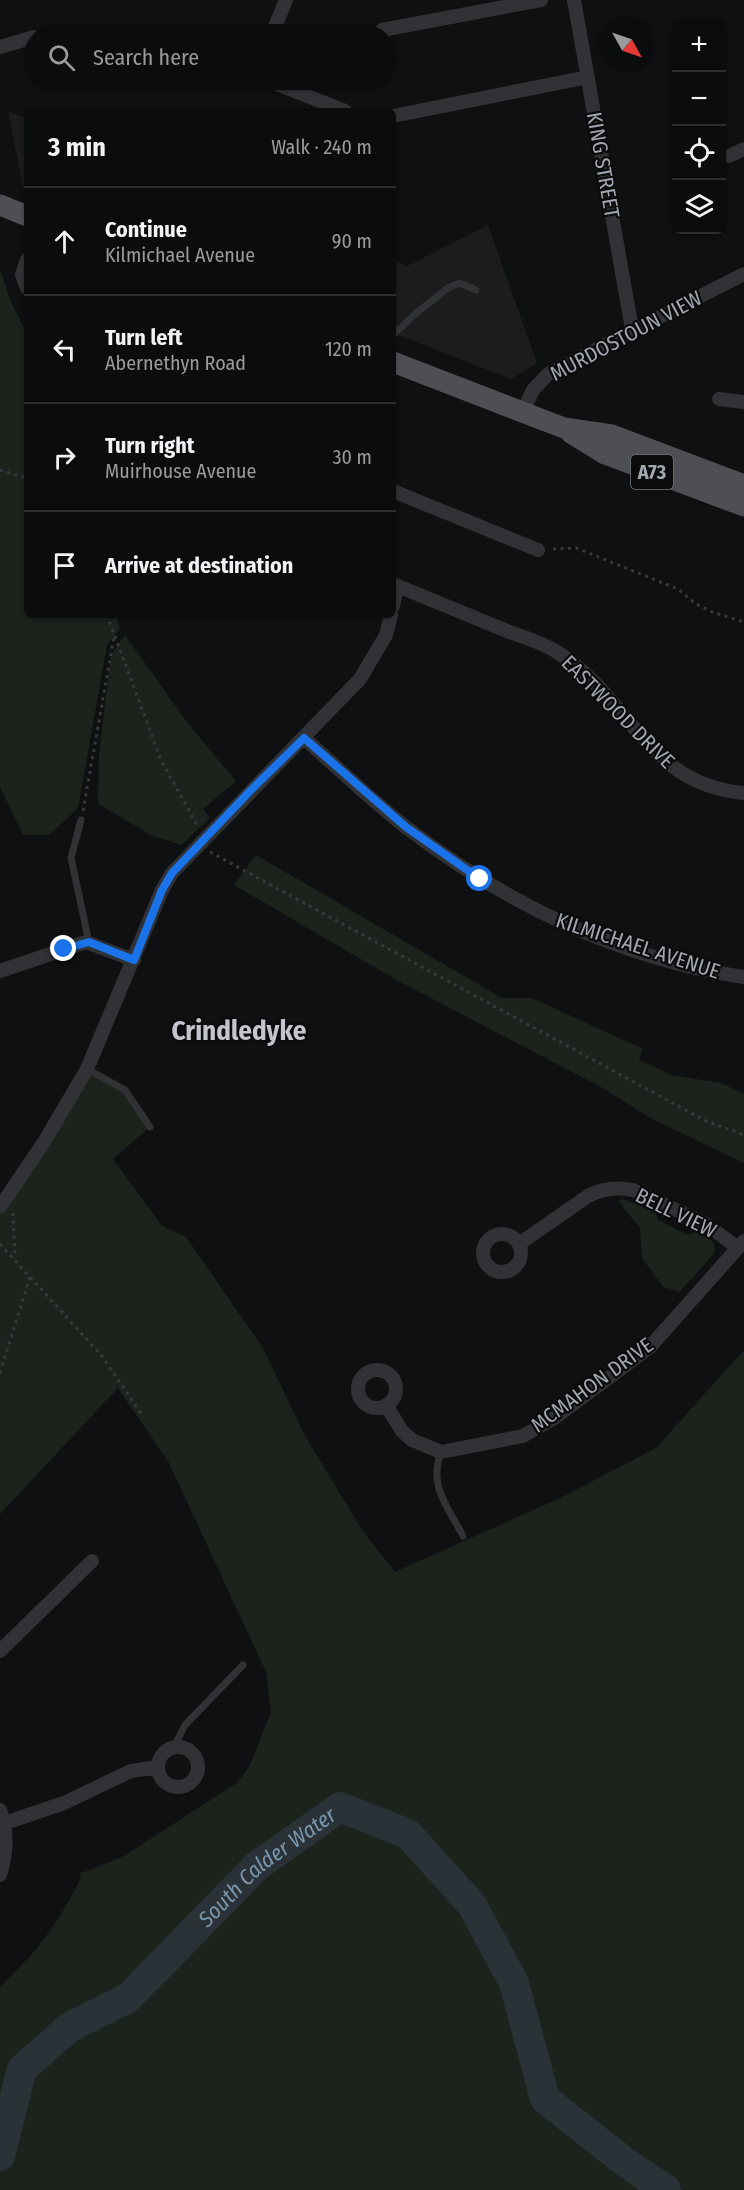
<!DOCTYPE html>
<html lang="en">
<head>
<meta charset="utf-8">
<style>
  body { margin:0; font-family:"Fira Sans Condensed",sans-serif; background:#141516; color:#f1f3f6 }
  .controls { position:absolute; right:18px; top:18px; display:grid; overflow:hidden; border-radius:9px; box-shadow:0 2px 4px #0004 }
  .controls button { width:54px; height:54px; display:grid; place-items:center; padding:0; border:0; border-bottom:2px solid #2b2c2e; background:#0b0c0d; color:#f1f3f6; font:30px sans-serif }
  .compass { position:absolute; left:600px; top:18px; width:54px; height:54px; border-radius:50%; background:#0b0c0d; box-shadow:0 2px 4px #0004; rotate:130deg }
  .stop { position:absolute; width:18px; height:18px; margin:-14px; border:4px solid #1a73e8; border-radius:50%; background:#fff }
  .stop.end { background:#1a73e8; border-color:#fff; box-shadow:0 2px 6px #0008 }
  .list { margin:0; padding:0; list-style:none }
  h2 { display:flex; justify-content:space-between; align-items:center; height:78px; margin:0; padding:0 24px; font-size:26px }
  h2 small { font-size:20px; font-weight:400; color:#9a9b9d }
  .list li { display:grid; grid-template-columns:39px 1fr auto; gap:18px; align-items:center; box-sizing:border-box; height:108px; padding:0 24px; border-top:2px solid #2b2c2e }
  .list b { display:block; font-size:22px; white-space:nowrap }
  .list p { margin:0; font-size:20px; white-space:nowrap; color:#9a9b9d }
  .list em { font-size:20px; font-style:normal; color:#9a9b9d }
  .icon { flex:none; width:33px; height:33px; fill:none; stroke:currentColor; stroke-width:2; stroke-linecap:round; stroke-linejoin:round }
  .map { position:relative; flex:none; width:744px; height:2190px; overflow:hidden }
  .search { position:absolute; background:#0b0c0d; box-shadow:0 2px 4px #0004; left:24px; top:24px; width:372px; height:66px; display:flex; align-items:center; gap:15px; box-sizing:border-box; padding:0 21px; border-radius:33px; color:#9a9b9d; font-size:22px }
  .panel { position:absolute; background:#0b0c0d; box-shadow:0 2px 4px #0004; left:24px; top:108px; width:372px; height:510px; border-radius:9px }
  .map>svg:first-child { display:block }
</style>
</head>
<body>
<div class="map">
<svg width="744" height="2190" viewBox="0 0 744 2190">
  <rect width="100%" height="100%" fill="#0f1011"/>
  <path fill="#1c1c1e" d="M 8,111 L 27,118 L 27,188 L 23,187 Z
    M 488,225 L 537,363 L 511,379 L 393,333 L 393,261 L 407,266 Z"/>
  <path fill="#1c231d" d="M 0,269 L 11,302 L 27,334 L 27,615 L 116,615 L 120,628 L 107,645 L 78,808 L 49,835 L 23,835 L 0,787 Z
    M 125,635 L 187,722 L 236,781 L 203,809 L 210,818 L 181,845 L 151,835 L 98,804 L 99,755 L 111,654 Z
    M 256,855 L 502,998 L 532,998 L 643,1049 L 639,1060 L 672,1075 L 721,1083 L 744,1094 L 744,1163 L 652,1119 L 601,1087 L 400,982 L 234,885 Z
    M 87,1069 L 125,1090 L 150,1127 L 113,1159 L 162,1226 L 186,1237 L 263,1348 L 304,1434 L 362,1530 L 395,1572 L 560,1498 L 656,1448 L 744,1350 L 744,2190 L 0,2190 L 0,1987 C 39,1950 56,1926 81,1878 L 79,1874 L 124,1856 L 238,1782 L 250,1765 L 271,1712 L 266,1672 L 168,1461 L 118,1388 L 0,1514 L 0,1207 Z
    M 623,1199 L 655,1212 L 658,1220 L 688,1235 L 698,1231 L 714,1243 L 715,1252 L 680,1292 L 663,1287 L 642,1258 L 640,1228 L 618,1201 Z"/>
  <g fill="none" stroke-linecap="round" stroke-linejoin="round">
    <path stroke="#2a3238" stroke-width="30" id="s1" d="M 0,2156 L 22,2069 L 70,2027 L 128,1998 L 257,1866 L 340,1807 L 408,1834 L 472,1905 L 514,1983 L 545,2099 L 625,2162 L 666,2190"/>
    <path stroke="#37393c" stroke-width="3" stroke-dasharray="3 4.5" stroke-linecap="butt" d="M 0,470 L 27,478
      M 553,549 L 576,548 L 678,589 L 696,604 L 712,612 L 744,622
      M 107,615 L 161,760 L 197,825
      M 83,811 L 114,637
      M 210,852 L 704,1120 L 744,1135
      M 13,1213 L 15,1257
      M 0,1244 L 101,1355 L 143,1416
      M 0,1373 L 30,1277"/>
    <path stroke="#313236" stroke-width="7" d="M 393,335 L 414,315 L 448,288 L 459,283 L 476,290
      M 81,820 L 71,858 L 89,942
      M 87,1069 L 125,1090 L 150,1127
      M 441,1452 C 428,1486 448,1507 463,1536
      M 174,1747 L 185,1725 L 243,1665"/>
    <path stroke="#313236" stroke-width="14" d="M 574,0 L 632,329
      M 382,30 L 541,0
      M 65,34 L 143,34
      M 272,34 L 286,0
      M 0,47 L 34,37
      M 267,80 L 345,111
      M 393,116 L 588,77
      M 729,156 L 744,149
      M 27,260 L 22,275 L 27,288
      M 719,399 L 744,402
      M 522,413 L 533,390 L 548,374 L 744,274
      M 393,491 L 538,550
      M 393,584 C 431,600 469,615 507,631 C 523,637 543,643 557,652 C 631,698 646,785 744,793
      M 393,606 L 397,586
      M 304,738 C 338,768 371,800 407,828 C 505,903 620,959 744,977
      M 0,971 L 86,942 L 134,960
      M 0,1207 L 44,1142 L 87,1069 L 162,890 L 172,873 L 360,679 L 386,635 L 391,615
      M483 1253a19 19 0 1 1 38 0a19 19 0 1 1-38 0Z
      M 519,1244 L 588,1196 C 603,1188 617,1187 633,1190 L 706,1224 L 738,1248
      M358 1389a19 19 0 1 1 38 0a19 19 0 1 1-38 0Z
      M 386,1405 L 402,1431 L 412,1440 L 441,1452 L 523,1436 L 556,1417 L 649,1348 L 744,1241
      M 0,1651 L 92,1561
      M158 1767a20 20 0 1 1 40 0a20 20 0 1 1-40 0Z
      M 0,1810 C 8,1832 7,1853 0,1875
      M 5,1823 L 64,1803 L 131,1771 L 158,1767"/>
    <path stroke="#4d4f54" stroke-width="21" d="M 0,205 L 27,216
      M 393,362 L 564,428 L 612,435 L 744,485
      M 571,433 L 605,454 L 744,506"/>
  </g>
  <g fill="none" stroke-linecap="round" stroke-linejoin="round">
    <path stroke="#1a73e8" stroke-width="8" d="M 64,949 L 89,942 L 134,960 L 162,890 L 172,873 L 251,790 L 304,738 L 406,827 L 480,879"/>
  </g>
  <g text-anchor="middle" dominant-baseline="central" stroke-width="4.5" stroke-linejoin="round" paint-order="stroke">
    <rect fill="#0b0b0c" stroke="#747880" stroke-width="1.5" x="631" y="455" width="42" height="34" rx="4.5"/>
    <g font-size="20" font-weight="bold" fill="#a1a7b1">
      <text x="652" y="472">A73</text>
    </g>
    <g font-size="21" fill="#a1a7b1" stroke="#0b0b0c">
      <text transform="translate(603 165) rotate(80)">KING STREET</text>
      <text transform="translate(626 336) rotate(-28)">MURDOSTOUN VIEW</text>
      <text transform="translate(618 712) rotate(45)">EASTWOOD DRIVE</text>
      <text transform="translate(638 946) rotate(18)">KILMICHAEL AVENUE</text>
      <text transform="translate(676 1213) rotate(26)">BELL VIEW</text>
      <text transform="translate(592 1385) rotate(-36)">MCMAHON DRIVE</text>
    </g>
    <g font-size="22" font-style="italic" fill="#7996ac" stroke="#0b0b0c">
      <text stroke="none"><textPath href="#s1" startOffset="410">South Calder Water</textPath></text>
    </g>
    <g font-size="27" font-weight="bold" fill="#c2c5cd" stroke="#0b0b0c">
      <text x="239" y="1031">Crindledyke</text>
    </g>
  </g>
</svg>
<div class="controls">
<button>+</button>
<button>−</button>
<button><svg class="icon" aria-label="locate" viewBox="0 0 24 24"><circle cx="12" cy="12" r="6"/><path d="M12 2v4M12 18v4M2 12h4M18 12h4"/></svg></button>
<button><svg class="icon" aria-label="layers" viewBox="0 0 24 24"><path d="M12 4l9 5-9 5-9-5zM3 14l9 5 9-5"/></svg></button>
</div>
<svg class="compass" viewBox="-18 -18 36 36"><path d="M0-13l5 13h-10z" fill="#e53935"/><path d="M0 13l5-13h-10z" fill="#9a9b9d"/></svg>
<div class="stop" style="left:480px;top:879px"></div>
<div class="stop end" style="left:64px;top:949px"></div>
<div class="search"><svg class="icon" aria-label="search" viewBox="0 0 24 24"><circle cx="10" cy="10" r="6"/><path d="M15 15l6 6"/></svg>Search here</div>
<section class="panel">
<h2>3 min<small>Walk · 240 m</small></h2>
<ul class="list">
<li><svg class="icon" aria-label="ahead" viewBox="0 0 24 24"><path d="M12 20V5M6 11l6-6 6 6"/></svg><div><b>Continue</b><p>Kilmichael Avenue</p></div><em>90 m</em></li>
<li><svg class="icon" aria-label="left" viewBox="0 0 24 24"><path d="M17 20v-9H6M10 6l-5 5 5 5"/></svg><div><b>Turn left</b><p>Abernethyn Road</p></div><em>120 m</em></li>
<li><svg class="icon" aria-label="right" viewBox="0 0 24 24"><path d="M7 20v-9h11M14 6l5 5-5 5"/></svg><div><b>Turn right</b><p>Muirhouse Avenue</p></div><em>30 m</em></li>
<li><svg class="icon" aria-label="arrive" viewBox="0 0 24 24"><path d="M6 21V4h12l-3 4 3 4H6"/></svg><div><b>Arrive at destination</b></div></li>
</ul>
</section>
</div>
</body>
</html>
